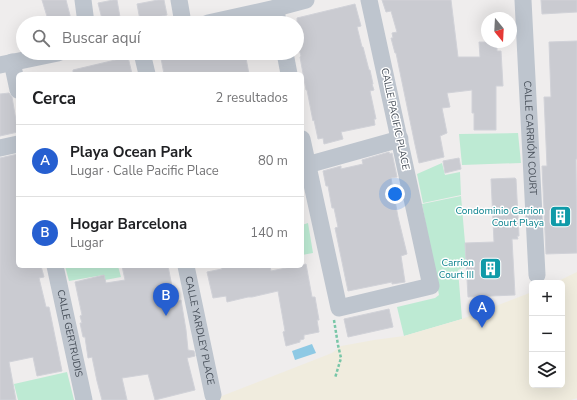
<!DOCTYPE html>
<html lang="es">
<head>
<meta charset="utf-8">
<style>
  body { margin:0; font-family:"Nunito Sans",sans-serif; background:#f2f2f2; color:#202124 }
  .controls { position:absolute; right:12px; bottom:12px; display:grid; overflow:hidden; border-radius:6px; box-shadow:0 4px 16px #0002 }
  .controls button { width:36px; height:36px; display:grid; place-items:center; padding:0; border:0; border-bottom:1px solid #e0e0e0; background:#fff; color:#202124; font:20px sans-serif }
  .compass { position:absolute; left:481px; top:12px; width:36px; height:36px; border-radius:50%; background:#fff; box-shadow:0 4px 16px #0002; rotate:162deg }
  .you { position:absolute; left:395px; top:194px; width:14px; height:14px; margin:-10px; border:3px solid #fff; border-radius:50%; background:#1a73e8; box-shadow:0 0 0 6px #1a73e833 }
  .badge { display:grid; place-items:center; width:26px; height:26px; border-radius:50%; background:#265fd0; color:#fff; font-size:13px; font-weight:700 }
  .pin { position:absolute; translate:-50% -33px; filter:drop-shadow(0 1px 2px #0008) }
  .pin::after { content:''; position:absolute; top:21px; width:14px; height:12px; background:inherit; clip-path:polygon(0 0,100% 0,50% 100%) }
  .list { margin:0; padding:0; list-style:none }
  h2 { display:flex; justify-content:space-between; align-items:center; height:52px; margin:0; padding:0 16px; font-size:17px }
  h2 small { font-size:13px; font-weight:400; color:#757577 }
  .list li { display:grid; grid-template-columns:26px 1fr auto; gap:12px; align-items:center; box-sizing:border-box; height:72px; padding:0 16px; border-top:1px solid #e0e0e0 }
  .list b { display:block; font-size:15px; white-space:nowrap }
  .list p { margin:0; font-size:13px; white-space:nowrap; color:#757577 }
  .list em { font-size:13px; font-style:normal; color:#757577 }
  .icon { flex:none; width:22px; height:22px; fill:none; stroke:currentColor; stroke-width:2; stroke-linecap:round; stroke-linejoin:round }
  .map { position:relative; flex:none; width:577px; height:400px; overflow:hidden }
  .search { position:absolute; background:#fff; box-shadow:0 4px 16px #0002; left:16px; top:16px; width:288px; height:44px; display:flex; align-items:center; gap:10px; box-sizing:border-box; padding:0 14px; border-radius:22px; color:#757577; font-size:15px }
  .panel { position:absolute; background:#fff; box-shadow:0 4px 16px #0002; left:16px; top:72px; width:288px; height:196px; border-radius:6px }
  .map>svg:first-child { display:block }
</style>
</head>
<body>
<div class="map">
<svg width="577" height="400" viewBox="0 0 577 400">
  <rect width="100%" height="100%" fill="#efeded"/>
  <path fill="#bdead3" d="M 518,133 L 521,163 L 462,165 L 459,134 Z
    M 442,163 L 445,175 L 460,172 L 461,195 L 423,203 L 417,174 Z
    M 461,196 L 467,266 L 458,270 L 462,319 L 404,336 L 397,307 L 435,298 L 439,295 L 422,204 Z
    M 308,223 L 313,253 L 302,255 L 302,225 Z
    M 65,266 L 118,266 L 121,277 L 105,280 L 103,275 L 69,281 Z
    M 67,372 L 74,400 L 18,400 L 14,384 Z"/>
  <path fill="#f0ecde" d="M 577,272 L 577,398 L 571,400 L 206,400 L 214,399 L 332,353 L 341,346 L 374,340 L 404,336 L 462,319 L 532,292 L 532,385 L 562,385 L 562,283 L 554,283 Z"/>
  <path fill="#8ec9e4" d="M 312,344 L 316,353 L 295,360 L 292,351 Z"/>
  <path fill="#cacbd1" stroke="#d1d2d8" d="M 42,0 L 66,0 L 72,23 L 49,23 Z
    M 113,0 L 117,0 L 121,23 L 103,23 L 98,3 Z
    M 158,0 L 164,0 L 167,15 L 140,20 L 137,4 Z
    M 382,0 L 451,0 L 458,57 L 480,57 L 479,42 L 497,42 L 497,51 L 501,51 L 503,86 L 496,86 L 496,130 L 474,130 L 474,113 L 472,113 L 472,90 L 447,93 L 450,107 L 442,108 L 447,133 L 440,136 L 444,157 L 419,163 L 414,140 L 396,53 L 395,53 L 391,38 L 393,38 L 392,33 L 397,32 L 391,11 L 386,12 Z
    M 541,0 L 577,0 L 577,12 L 542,14 Z
    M 355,4 L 361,26 L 357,27 L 362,47 L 363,47 L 369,70 L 370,70 L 373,84 L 372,84 L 374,90 L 370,91 L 376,119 L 374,119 L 375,125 L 341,132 L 343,139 L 324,144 L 323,138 L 318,139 L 314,120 L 313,121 L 307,90 L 306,90 L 300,57 L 301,56 L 297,42 L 297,18 Z
    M 577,41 L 577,159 L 576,159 L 577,253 L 546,254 L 542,166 L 547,166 L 544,97 L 551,97 L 549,42 Z
    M 160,53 L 245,53 L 249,74 L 164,74 Z
    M 128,57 L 132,74 L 73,74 L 73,70 Z
    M 9,93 L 12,97 L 18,132 L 0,136 L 0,94 Z
    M 389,152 L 390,154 L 392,153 L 397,177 L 391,178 L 398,217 L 407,254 L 401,256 L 405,282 L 392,284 L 392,282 L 348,291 L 335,228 L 338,227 L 334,208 L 332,208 L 328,186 L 326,186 L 323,171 L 341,166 L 341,169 L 363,164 L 362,160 Z
    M 18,154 L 18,266 L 41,266 L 44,277 L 39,278 L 46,307 L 49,307 L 62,371 L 37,376 L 33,357 L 9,362 L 16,400 L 0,400 L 0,158 Z
    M 459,158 L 461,169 L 445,173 L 443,161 Z
    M 515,178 L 516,179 L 519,236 L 517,236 L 518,239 L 512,239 L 515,295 L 468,297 L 465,243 L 494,242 L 491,179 Z
    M 306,264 L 312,297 L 315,297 L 316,303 L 319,320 L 317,320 L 319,332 L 304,335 L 304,339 L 300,340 L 300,342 L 286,346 L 283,332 L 285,331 L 278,291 L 252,297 L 248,297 L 227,302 L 226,296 L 213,298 L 207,272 L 222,269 L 221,266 L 258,266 L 259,268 L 270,266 L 271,271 L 296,266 L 302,266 L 302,265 Z
    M 122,266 L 168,266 L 175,302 L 181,300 L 186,330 L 188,350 L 194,351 L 195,356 L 187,358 L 195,390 L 155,400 L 148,374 L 122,378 L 127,400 L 102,400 L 97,381 L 92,357 L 88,358 L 85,337 L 83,337 L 80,323 L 82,323 L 80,316 L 82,315 L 75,282 L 104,275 L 106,283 L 125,280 Z
    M 389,309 L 393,327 L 348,337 L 344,319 Z"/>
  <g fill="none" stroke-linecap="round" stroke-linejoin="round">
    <path stroke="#78c6a7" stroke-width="2.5" stroke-dasharray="3 2" stroke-linecap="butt" d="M 334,320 L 338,345 L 341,358 L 335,378"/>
    <g stroke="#bec5ce" stroke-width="17">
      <path d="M 83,0 L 86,23"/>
      <path d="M 179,0 L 183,23"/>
      <path id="s1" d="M 523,0 L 537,275"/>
      <path d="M 276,8 L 278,23"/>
      <path d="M 208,23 L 276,8 L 306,0"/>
      <path d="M 142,53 L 147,74"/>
      <path d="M 285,53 L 289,74"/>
      <path d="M 12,62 L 18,90"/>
      <path d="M 0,65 L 58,53"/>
      <path d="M 302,139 L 339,308 L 431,286 L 369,0"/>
      <path d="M 0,148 L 18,144"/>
      <path d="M 307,165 L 400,139"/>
      <path id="s2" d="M 55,266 L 84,400"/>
      <path id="s3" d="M 186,266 L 213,395"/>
    </g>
  </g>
  <defs>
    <symbol id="building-square" viewBox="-11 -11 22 22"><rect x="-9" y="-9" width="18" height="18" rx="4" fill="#0f9aa8" stroke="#fff"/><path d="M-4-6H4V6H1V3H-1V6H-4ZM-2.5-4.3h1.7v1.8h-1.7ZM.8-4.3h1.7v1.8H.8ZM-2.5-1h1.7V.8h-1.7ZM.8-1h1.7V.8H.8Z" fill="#fff"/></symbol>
  </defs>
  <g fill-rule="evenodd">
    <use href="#building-square" x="548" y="204" width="25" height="25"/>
    <use href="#building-square" x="478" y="256" width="25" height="25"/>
  </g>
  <g text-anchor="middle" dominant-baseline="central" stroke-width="3" stroke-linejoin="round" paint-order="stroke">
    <g font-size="10" fill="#464e58" stroke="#fff">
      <text transform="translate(395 119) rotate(78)">CALLE PACIFIC PLACE</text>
      <text stroke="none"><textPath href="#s1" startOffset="138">CALLE CARRIÓN COURT</textPath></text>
      <text stroke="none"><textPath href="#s3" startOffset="66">CALLE YARDLEY PLACE</textPath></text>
      <text stroke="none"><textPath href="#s2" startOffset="69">CALLE GERTRUDIS</textPath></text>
    </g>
    <g font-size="10" fill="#0d838f" stroke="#fff" text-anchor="end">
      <text x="544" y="211">Condominio Carrion<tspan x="544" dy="12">Court Playa</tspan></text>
      <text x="474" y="263">Carrion<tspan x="474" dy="12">Court III</tspan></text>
    </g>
  </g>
</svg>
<div class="controls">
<button>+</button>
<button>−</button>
<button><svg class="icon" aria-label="layers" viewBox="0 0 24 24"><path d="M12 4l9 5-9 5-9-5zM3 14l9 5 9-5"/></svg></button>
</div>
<svg class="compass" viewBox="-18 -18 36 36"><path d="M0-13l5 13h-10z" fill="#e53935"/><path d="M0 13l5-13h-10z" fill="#757577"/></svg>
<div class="you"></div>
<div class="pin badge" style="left:482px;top:328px">A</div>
<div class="pin badge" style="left:166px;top:316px">B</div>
<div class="search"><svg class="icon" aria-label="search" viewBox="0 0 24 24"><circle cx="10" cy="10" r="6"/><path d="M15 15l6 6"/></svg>Buscar aquí</div>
<section class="panel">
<h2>Cerca<small>2 resultados</small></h2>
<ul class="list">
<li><span class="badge">A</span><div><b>Playa Ocean Park</b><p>Lugar · Calle Pacific Place</p></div><em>80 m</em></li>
<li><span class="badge">B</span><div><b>Hogar Barcelona</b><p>Lugar</p></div><em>140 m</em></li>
</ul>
</section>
</div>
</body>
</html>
